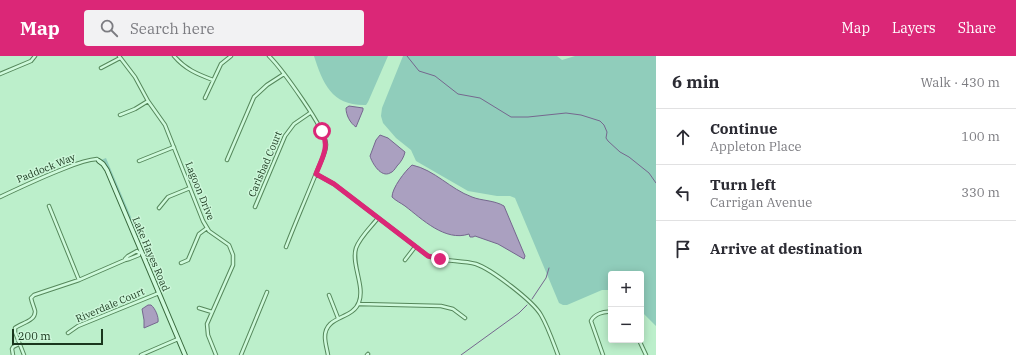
<!DOCTYPE html>
<html lang="en">
<head>
<meta charset="utf-8">
<style>
  body { margin:0; font-family:"IBM Plex Serif",serif; background:#f2f2f3; color:#2b2b33 }
  .controls { position:absolute; right:12px; bottom:12px; display:grid; overflow:hidden; border-radius:4px; box-shadow:0 2px 10px #0003 }
  .controls button { width:36px; height:36px; display:grid; place-items:center; padding:0; border:0; border-bottom:1px solid #e1e1e2; background:#fff; color:#2b2b33; font:20px sans-serif }
  .scale { position:absolute; left:12px; bottom:10px; width:91px; box-sizing:border-box; padding-left:4px; border:2px solid #1a361d; border-top:0; font-size:11px; line-height:14px; white-space:nowrap; color:#1a361d; -webkit-text-stroke:3px #ccf7d9; paint-order:stroke }
  .stop { position:absolute; width:12px; height:12px; margin:-9px; border:3px solid #db2777; border-radius:50%; background:#fff }
  .stop.end { background:#db2777; border-color:#fff; box-shadow:0 1px 4px #0008 }
  .list { margin:0; padding:0; list-style:none }
  h2 { display:flex; justify-content:space-between; align-items:center; height:52px; margin:0; padding:0 16px; font-size:17px }
  h2 small { font-size:13px; font-weight:400; color:#7c7c81 }
  .list li { display:grid; grid-template-columns:26px 1fr auto; gap:12px; align-items:center; box-sizing:border-box; height:56px; padding:0 16px; border-top:1px solid #e1e1e2 }
  .list b { display:block; font-size:15px; white-space:nowrap }
  .list p { margin:0; font-size:13px; white-space:nowrap; color:#7c7c81 }
  .list em { font-size:13px; font-style:normal; color:#7c7c81 }
  .icon { flex:none; width:22px; height:22px; fill:none; stroke:currentColor; stroke-width:2; stroke-linecap:round; stroke-linejoin:round }
  .map { position:relative; flex:none; width:656px; height:299px; overflow:hidden }
  header { display:flex; align-items:center; gap:24px; box-sizing:border-box; height:56px; padding:0 20px; background:#db2777; color:#fff }
  header strong { font-size:19px }
  nav { display:flex; gap:22px; margin-inline-start:auto; font-size:14px }
  .search { width:280px; height:36px; background:#f2f2f3; display:flex; align-items:center; gap:10px; box-sizing:border-box; padding:0 14px; border-radius:4px; color:#7c7c81; font-size:15px }
  main { display:flex }
  aside { flex:1; background:#fff }
  .map>svg:first-child { display:block }
</style>
</head>
<body>
<header>
<strong>Map</strong>
<div class="search"><svg class="icon" aria-label="search" viewBox="0 0 24 24"><circle cx="10" cy="10" r="6"/><path d="M15 15l6 6"/></svg>Search here</div>
<nav><a>Map</a><a>Layers</a><a>Share</a></nav>
</header>
<main>
<div class="map">
<svg width="656" height="299" viewBox="0 0 656 299">
  <rect width="100%" height="100%" fill="#bcefcb"/>
  <path fill="#90cdbb" d="M 314,0 L 388,0 L 368,46 L 366,49 C 332,50 323,28 314,0 Z
    M 403,0 L 557,0 L 562,4 L 575,0 L 656,0 L 656,270 L 641,255 L 641,218 L 611,218 L 611,234 L 602,234 L 567,249 L 563,249 L 559,247 L 515,142 L 510,140 L 497,140 L 468,135 L 416,105 L 411,94 L 396,82 L 383,67 L 381,60 L 382,52 Z
    M 106,102 L 139,180 L 137,181 L 109,113 L 101,104 Z"/>
  <path fill="#aaa0c0" stroke="#75678e" d="M 349,50 L 363,52 L 363,54 L 356,71 C 350,67 346,59 346,52 Z
    M 380,79 L 388,82 L 405,96 C 404,101 401,106 397,110 C 395,113 393,116 390,117 C 381,122 372,107 370,100 L 376,84 Z
    M 412,109 C 435,114 450,133 472,141 C 482,145 494,144 504,150 L 525,200 L 524,203 L 498,188 L 475,180 L 473,181 L 470,181 L 469,178 C 445,186 422,163 405,150 C 401,147 396,145 392,141 C 392,132 405,115 412,109 Z
    M 148,249 L 151,249 C 155,252 159,261 158,266 L 144,272 L 144,264 L 142,253 Z"/>
  <g fill="none" stroke-linecap="round" stroke-linejoin="round">
    <path stroke="#75678e" stroke-width="1" d="M 407,0 L 419,15 L 435,20 L 458,38 L 480,42 L 511,61 L 528,61 L 566,57 L 581,59 L 600,65 L 604,69 L 607,76 L 606,82 L 608,85 L 620,96 L 629,101 L 649,117 L 656,127
      M 532,243 L 546,222 L 549,212
      M 461,299 L 519,257 L 527,249"/>
    <defs>
      <path id="street" d="M 119,0 L 135,21 L 148,45 L 165,69 L 203,165 L 209,175 L 229,189 L 233,199 L 233,209 L 207,268 L 208,279 L 216,299
        M 174,0 C 185,13 197,18 213,24
        M 269,0 C 281,12 327,74 326,89 C 326,97 320,107 317,115 C 307,140 296,165 286,191
        M 101,12 L 120,2
        M 0,18 L 31,5 L 35,0
        M 205,42 L 221,8 L 231,0
        M 120,59 L 135,53 L 148,45
        M 227,104 L 254,41 L 267,29 L 284,18
        M 139,105 L 174,91
        M 316,118 L 334,128 L 428,200 C 443,206 460,204 476,208 C 491,213 533,245 541,259 C 548,271 553,286 558,299
        M 0,141 C 19,132 38,123 58,115 C 71,110 83,104 97,103 L 99,105
        M 49,150 L 79,224
        M 255,151 L 285,80 L 294,68 L 310,57
        M 159,152 L 168,141 L 190,132
        M 125,203 L 128,200 L 137,195 L 139,197
        M 405,204 L 415,191
        M 181,207 L 188,204 L 199,178 L 207,172
        M 329,239 L 338,262
        M 359,248 L 441,250 L 453,253 L 465,262
        M 199,252 L 212,256
        M 68,277 L 78,270 L 159,237
        M 639,284 L 646,299
        M 13,299 L 12,293 L 13,291 L 19,288
        M 24,299 L 15,276 L 15,272 C 21,267 36,265 35,255 C 34,251 32,247 31,242 L 34,239 L 79,224 L 125,204 L 129,203 L 139,199 L 139,197 L 142,196
        M 141,299 L 178,283
        M 241,299 L 267,236
        M 328,299 C 327,293 325,287 325,281 C 325,259 353,264 359,246 C 365,230 351,208 356,192 C 360,181 371,171 378,162
        M 367,299 L 368,298
        M 603,299 L 591,265 C 594,258 604,255 611,256"/>
      <path id="secondary" d="M 99,105 L 103,108 L 107,114 L 185,299"/>
    </defs>
    <use href="#street" stroke="#55875b" stroke-width="4.5"/>
    <use href="#secondary" stroke="#38693d" stroke-width="5.5"/>
    <use href="#street" stroke="#cffadc" stroke-width="2.5"/>
    <use href="#secondary" stroke="#cffadc" stroke-width="3.5"/>
  </g>
  <g fill="none" stroke-linecap="round" stroke-linejoin="round">
    <path stroke="#db2777" stroke-width="5" d="M 322,75 C 330,91 322,102 316,118 L 334,128 L 428,200 L 440,203"/>
  </g>
  <g text-anchor="middle" dominant-baseline="central" stroke-width="3" stroke-linejoin="round" paint-order="stroke">
    <g font-size="10" fill="#1a361d" stroke="#ccf7d9">
      <text transform="translate(265 108) rotate(-67)">Carlsbad Court</text>
      <text transform="translate(46 112) rotate(-22)">Paddock Way</text>
      <text transform="translate(200 135) rotate(68)">Lagoon Drive</text>
      <text transform="translate(151 198) rotate(67)">Lake Hayes Road</text>
      <text transform="translate(110 249) rotate(-23)">Riverdale Court</text>
    </g>
  </g>
</svg>
<div class="controls">
<button>+</button>
<button>−</button>
</div>
<div class="scale">200 m</div>
<div class="stop" style="left:322px;top:75px"></div>
<div class="stop end" style="left:440px;top:203px"></div>
</div>
<aside>
<h2>6 min<small>Walk · 430 m</small></h2>
<ul class="list">
<li><svg class="icon" aria-label="ahead" viewBox="0 0 24 24"><path d="M12 20V5M6 11l6-6 6 6"/></svg><div><b>Continue</b><p>Appleton Place</p></div><em>100 m</em></li>
<li><svg class="icon" aria-label="left" viewBox="0 0 24 24"><path d="M17 20v-9H6M10 6l-5 5 5 5"/></svg><div><b>Turn left</b><p>Carrigan Avenue</p></div><em>330 m</em></li>
<li><svg class="icon" aria-label="arrive" viewBox="0 0 24 24"><path d="M6 21V4h12l-3 4 3 4H6"/></svg><div><b>Arrive at destination</b></div></li>
</ul>
</aside>
</main>
</body>
</html>
